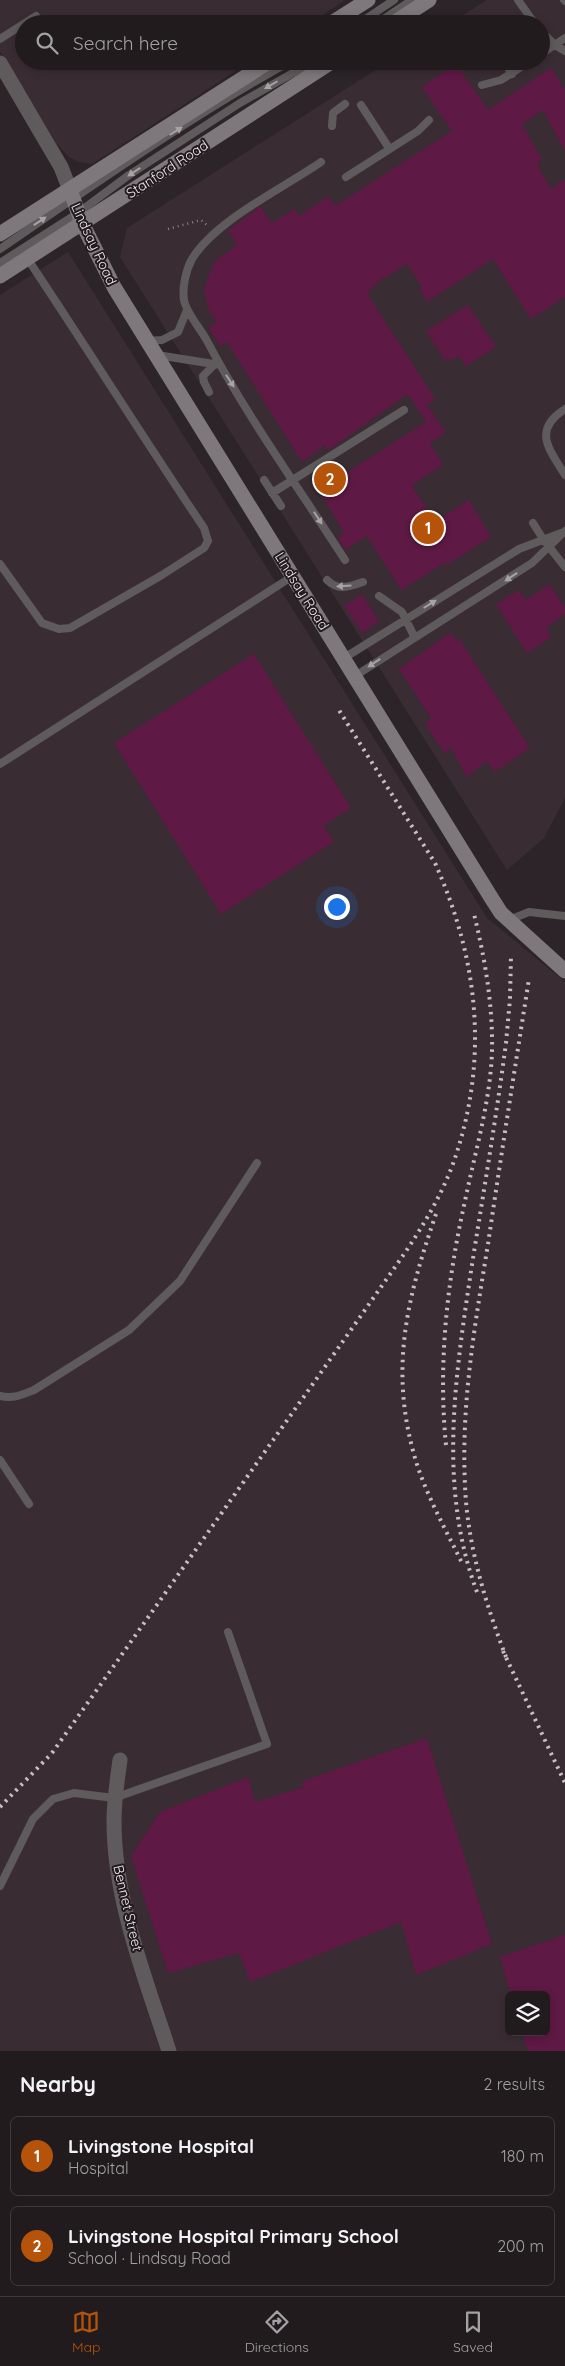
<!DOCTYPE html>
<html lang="en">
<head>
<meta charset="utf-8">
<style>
  body { margin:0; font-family:Quicksand,sans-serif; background:#292427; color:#f1f3f6 }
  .controls { position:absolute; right:15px; bottom:15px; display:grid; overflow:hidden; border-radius:8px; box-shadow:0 2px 8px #0003 }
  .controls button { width:45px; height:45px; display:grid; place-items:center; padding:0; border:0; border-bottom:1px solid #3e393c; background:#211b1e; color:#f1f3f6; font:25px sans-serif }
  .you { position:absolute; left:336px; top:906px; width:18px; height:18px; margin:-12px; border:4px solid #fff; border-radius:50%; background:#1a73e8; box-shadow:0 0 0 8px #1a73e833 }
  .badge { display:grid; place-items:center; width:32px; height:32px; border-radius:50%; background:#b45309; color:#fff; font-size:16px; font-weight:700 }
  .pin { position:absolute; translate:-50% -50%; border:2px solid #fff; box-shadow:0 1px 5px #0006 }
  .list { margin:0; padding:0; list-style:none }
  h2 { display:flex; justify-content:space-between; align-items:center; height:65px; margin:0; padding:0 20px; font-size:21px }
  h2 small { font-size:16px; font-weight:400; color:#a2a1a4 }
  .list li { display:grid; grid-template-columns:32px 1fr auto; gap:15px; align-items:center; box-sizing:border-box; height:80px; margin:0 10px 10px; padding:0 10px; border:1px solid #3e393c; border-radius:8px }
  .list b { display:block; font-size:19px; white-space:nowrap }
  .list p { margin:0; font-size:16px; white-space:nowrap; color:#a2a1a4 }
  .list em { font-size:16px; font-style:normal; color:#a2a1a4 }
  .icon { flex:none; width:28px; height:28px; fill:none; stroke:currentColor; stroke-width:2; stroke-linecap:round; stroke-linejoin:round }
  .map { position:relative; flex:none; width:565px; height:2051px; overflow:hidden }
  .search { position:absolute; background:#211b1e; box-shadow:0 2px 8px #0003; left:15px; right:15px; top:15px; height:55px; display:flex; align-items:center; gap:12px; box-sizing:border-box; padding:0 18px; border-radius:28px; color:#a2a1a4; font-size:19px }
  .sheet { height:245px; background:#211b1e }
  nav { display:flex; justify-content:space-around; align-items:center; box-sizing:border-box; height:70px; border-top:1px solid #3e393c; background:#211b1e; font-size:14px; color:#a2a1a4 }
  nav a { display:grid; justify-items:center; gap:2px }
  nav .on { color:#b45309 }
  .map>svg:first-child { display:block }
</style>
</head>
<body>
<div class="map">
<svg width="565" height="2051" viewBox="0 0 565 2051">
  <rect width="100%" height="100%" fill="#2c2428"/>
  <path fill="#3a2c33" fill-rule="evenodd" d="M 0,0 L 345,0 L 309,24 L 24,24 L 24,61 L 251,61 L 92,164 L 79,162 L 69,157 L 57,144 L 0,51 Z
    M 487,0 L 565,0 L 565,798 L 544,838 L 507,870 L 120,257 L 127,228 L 390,61 L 541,61 L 541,24 L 449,24 Z
    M 68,252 L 487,918 L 565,982 L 565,2051 L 0,2051 L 0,295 ZM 509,1995 L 546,1995 L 546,2032 L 509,2032 Z"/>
  <path fill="#5e1944" d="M 456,64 L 488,110 L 551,68 L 565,90 L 565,151 L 543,110 L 522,124 L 542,160 L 537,164 L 551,189 L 565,179 L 565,297 L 531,319 L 493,259 L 427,302 L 420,289 L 422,287 L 407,264 L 385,278 L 384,277 L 367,293 L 435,399 L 427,405 L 446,432 L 430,443 L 443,465 L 412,485 L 435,522 L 469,500 L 491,537 L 447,565 L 446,562 L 401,590 L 367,536 L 345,550 L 338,537 L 344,533 L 319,490 L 426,422 L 408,394 L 327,451 L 325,445 L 302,462 L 227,342 L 220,346 L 208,327 L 217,322 L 209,311 L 204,290 L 214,262 L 237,245 L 228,230 L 254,211 L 261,206 L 271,223 L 295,209 L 299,216 L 329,196 L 335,206 L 452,131 L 422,87 Z
    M 468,305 L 496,347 L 466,366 L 459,356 L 452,360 L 449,358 L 445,361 L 426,331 Z
    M 550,584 L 565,608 L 565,614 L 546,628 L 551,637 L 527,653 L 496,604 L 519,590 L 526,600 Z
    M 362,594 L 379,621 L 362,633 L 344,606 Z
    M 451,632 L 455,640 L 458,637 L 530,748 L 495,772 L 487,761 L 467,777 L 451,748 L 445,754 L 425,724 L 431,718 L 399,669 Z
    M 254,654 L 351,808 L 324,825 L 334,842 L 221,914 L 114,743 Z
    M 427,1738 L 492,1944 L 416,1975 L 401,1922 L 250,1982 L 239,1953 L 168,1973 L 131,1856 L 160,1812 L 248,1777 L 255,1802 L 304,1787 L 302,1781 Z
    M 565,1935 L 565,2051 L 528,2051 L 522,2032 L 546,2032 L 546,1995 L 511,1995 L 500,1957 Z"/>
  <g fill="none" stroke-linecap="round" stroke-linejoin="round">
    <path stroke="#8b8488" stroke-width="2.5" stroke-dasharray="1 4" stroke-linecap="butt" d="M 168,229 L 201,220 L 208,226"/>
    <path stroke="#5f5a5c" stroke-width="8" d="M 518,0 L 535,24
      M 564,0 L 565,1
      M 358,24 L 394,0
      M 376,24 L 412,0
      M 541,31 L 555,45 L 565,51
      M 0,39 L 36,16
      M 541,54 L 565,38
      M 504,61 L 512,74
      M 482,85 L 501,80 L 530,61
      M 361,105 L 389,148
      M 332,126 L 333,113 L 345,104
      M 321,162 C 282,189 216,220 192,259 C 186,270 182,287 184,300 C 186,312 199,327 206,339 C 246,415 298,487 345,560
      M 346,177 L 418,131 L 429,120
      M 0,249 C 95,184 190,117 291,61
      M 0,263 L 78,213 L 129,175 L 240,103 L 314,61
      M 146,341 L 162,340 L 178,332 L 187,310
      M 157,355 L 220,365
      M 209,392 L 204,382 L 203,376 L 214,365
      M 565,409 C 532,430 549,449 565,475
      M 264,480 L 281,506
      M 272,493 L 404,410
      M 533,523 L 543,539 L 565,567
      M 0,564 L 42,623 L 59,629 L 70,628 L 162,575 L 204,548 L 208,541 L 204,528 C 144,439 87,348 27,258
      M 327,580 C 338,591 349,587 363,582
      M 379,596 L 402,612 L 414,636
      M 344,658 L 519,549 L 561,533
      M 355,676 L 532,563 L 565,531
      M 0,764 L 293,576
      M 509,920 L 529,912 L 565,916
      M 0,1396 C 13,1399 22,1395 34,1390 L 129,1330 L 180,1281 L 257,1163
      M 0,1460 L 29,1504
      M 0,1886 L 33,1819 L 53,1799 L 74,1793 L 114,1798 L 267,1744 L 228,1632"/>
    <path stroke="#5f5a5c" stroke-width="15" d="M 0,63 L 61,167 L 70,190
      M 120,1760 C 117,1781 114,1801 114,1821 C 114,1900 145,1977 169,2051"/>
    <path stroke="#7e777b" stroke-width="15" d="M 330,24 L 368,0
      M 392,24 L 429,0
      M 70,190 L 82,223 L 114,287 L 492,899 L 501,913 L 565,971
      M 0,234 L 270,61
      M 0,276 L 333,61"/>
    <path stroke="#c6c0c3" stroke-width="4" stroke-dasharray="2.5 5" stroke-linecap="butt" d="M 436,1214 C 407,1298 389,1369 415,1458 C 426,1495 446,1530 463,1565
      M 446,1445 C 438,1364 447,1281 465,1201 C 475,1152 490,1103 492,1052 C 493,1005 485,959 474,914
      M 477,1592 C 438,1488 455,1378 471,1271 C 483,1195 496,1119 506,1043 L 510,999 L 511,954
      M 503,1651 L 565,1783
      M 506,1657 C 485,1602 467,1543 465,1485 C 461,1403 475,1324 488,1244 C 501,1156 515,1067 529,979
      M 0,1807 L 52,1753 C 139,1631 224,1509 310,1388 C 334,1354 358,1320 381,1287 C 410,1246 439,1205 455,1158 C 489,1057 478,959 435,863 L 337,707"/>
  </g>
  <defs><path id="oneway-solid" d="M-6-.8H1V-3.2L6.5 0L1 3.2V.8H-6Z" transform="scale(1.25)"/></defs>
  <g fill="#a7a2a4">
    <use href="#oneway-solid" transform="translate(271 85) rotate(150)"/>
    <use href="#oneway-solid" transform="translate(176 131) rotate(-32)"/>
    <use href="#oneway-solid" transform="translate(134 172) rotate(147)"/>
    <use href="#oneway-solid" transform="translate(40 221) rotate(-34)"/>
    <use href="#oneway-solid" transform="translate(230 381) rotate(57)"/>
    <use href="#oneway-solid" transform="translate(318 518) rotate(57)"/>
    <use href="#oneway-solid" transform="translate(511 577) rotate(146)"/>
    <use href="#oneway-solid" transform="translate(344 586) rotate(177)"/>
    <use href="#oneway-solid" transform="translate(430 604) rotate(-32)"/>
    <use href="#oneway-solid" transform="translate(374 663) rotate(146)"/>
  </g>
  <g text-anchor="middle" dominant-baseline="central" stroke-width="4" stroke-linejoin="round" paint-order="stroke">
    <g font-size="14" fill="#efe9ec" stroke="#221a1e">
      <text transform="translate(167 169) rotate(-33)">Stanford Road</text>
      <text transform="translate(94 244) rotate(65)">Lindsay Road</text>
      <text transform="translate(302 591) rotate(58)">Lindsay Road</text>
      <text transform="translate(128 1908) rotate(77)">Bennet Street</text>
    </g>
  </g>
</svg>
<div class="controls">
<button><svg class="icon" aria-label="layers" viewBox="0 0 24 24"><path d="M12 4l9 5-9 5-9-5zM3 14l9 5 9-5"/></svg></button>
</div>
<div class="you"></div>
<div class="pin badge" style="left:428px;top:528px">1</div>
<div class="pin badge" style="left:330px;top:479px">2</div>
<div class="search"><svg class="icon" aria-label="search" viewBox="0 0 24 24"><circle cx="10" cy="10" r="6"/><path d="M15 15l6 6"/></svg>Search here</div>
</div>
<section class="sheet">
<h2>Nearby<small>2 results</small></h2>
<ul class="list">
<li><span class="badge">1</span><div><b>Livingstone Hospital</b><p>Hospital</p></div><em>180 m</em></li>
<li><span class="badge">2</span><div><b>Livingstone Hospital Primary School</b><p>School · Lindsay Road</p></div><em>200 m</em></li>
</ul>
</section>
<nav>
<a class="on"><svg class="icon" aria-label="map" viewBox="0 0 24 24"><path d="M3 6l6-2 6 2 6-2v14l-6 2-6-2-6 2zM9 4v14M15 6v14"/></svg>Map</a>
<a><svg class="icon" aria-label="directions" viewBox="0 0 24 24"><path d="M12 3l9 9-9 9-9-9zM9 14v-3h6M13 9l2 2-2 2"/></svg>Directions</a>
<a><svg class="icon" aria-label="saved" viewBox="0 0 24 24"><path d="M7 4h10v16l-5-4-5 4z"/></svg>Saved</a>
</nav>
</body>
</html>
